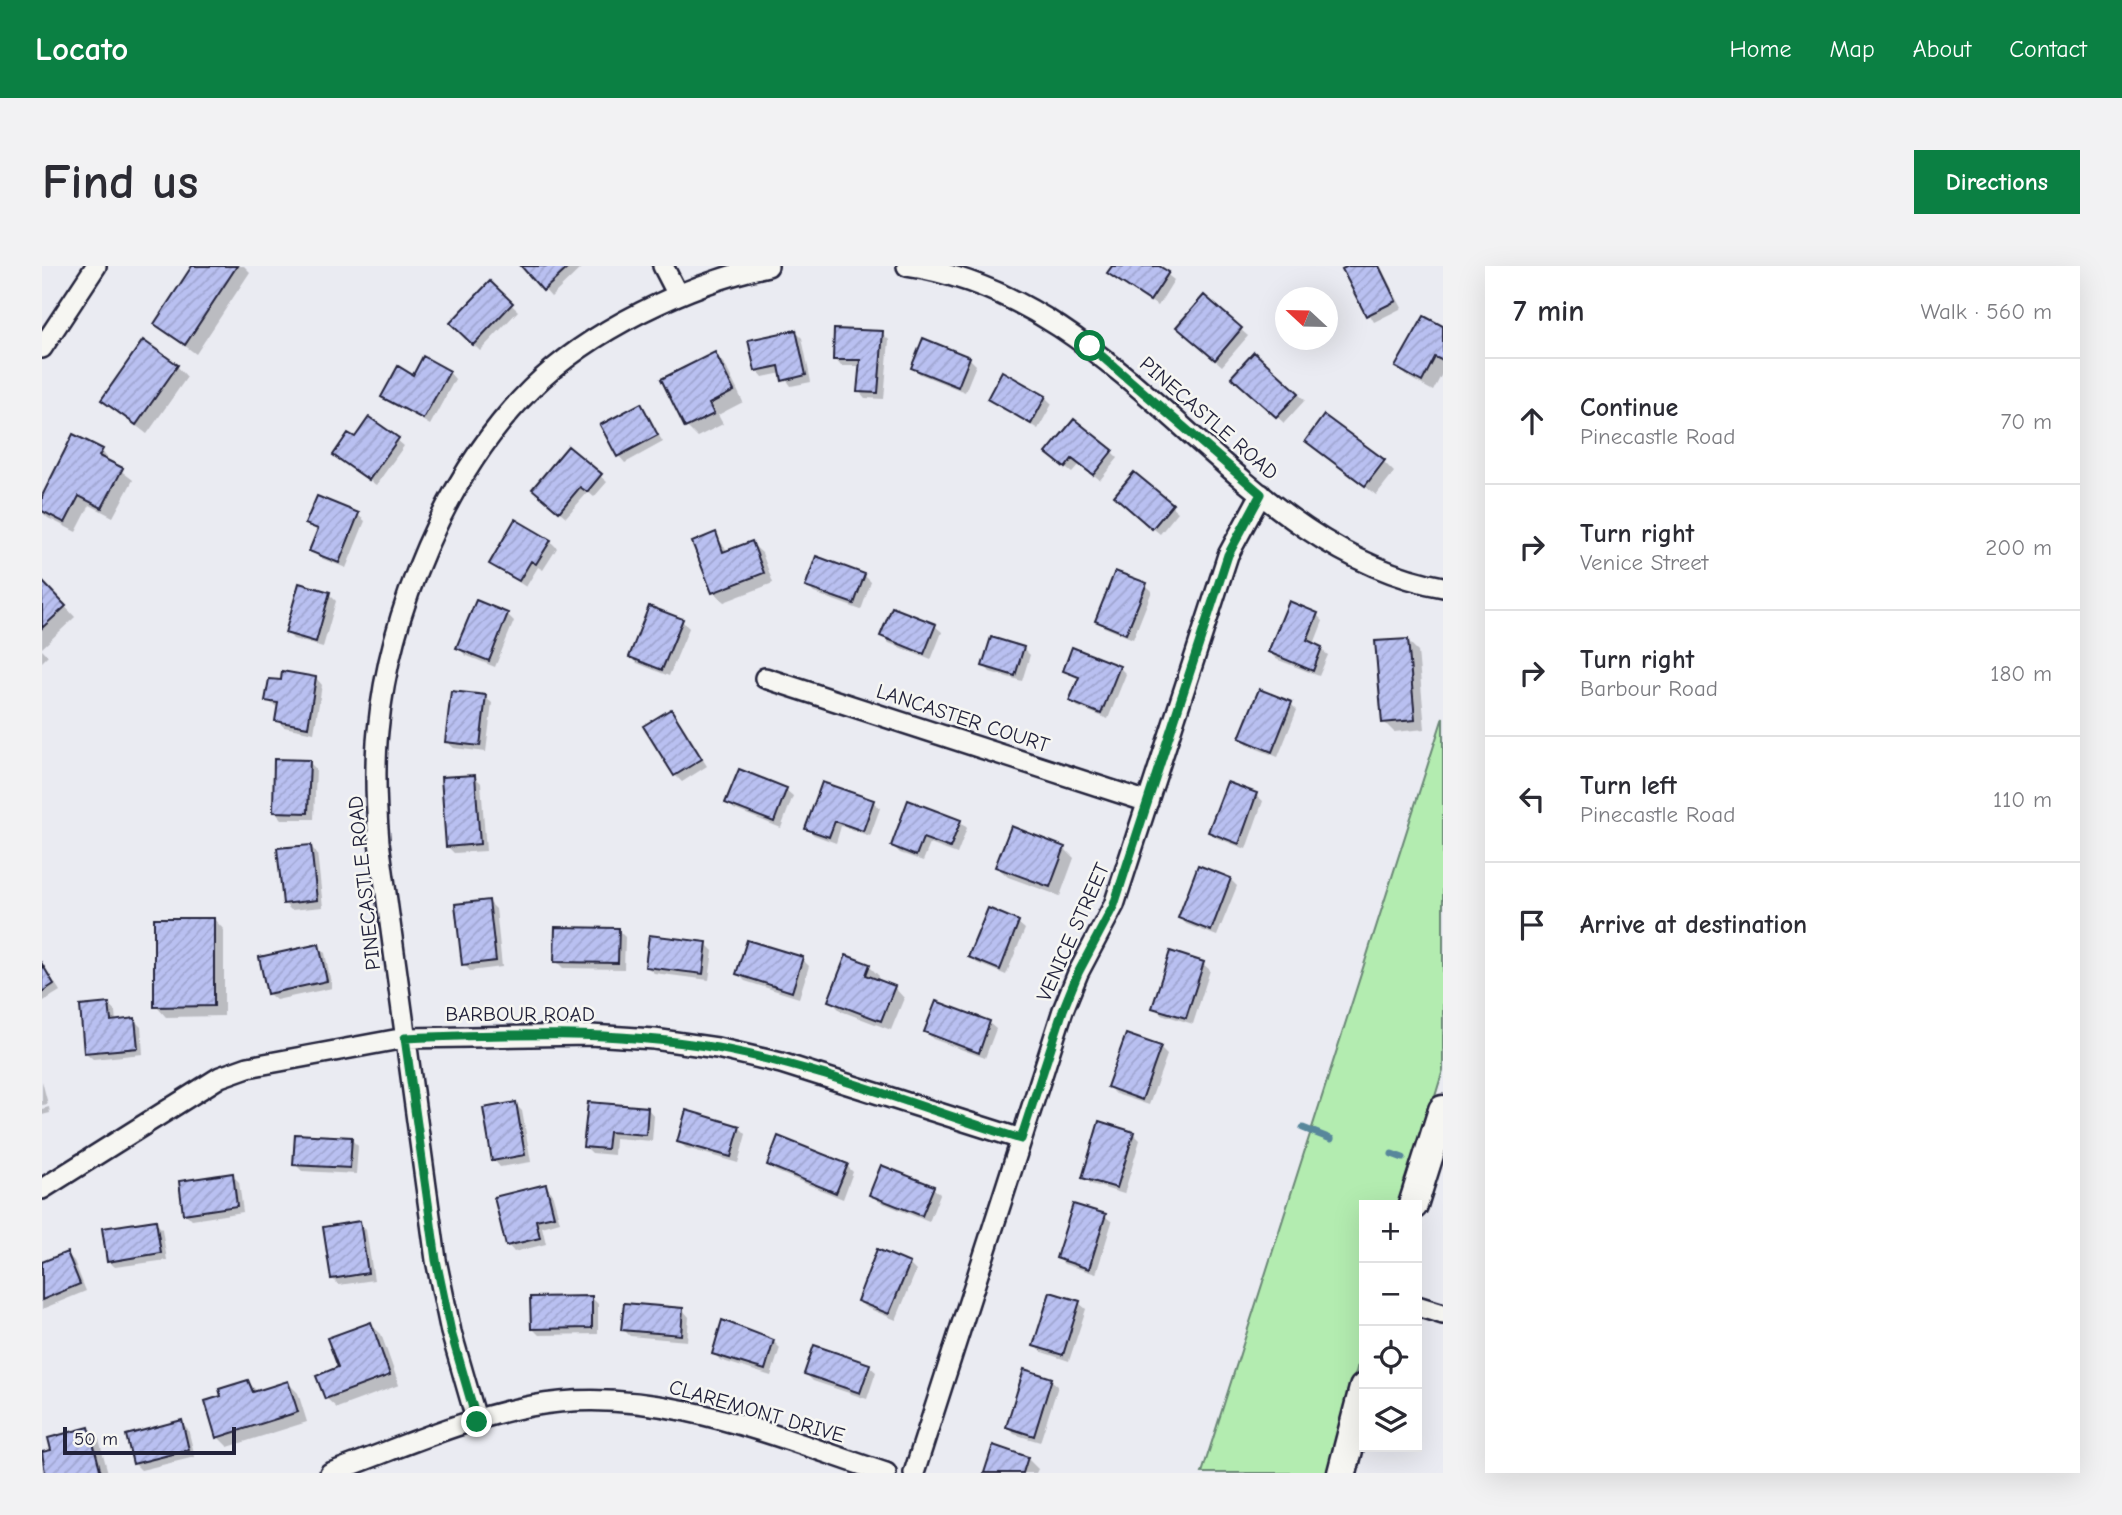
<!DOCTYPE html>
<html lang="en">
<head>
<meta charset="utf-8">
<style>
  body { margin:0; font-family:"Comic Neue",sans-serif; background:#f2f2f3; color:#2b2b33 }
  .controls { position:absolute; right:21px; bottom:21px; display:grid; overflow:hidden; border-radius:0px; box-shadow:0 7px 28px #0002 }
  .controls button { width:63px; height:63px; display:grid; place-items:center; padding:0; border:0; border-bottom:2px solid #e1e1e2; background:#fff; color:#2b2b33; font:35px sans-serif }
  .compass { position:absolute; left:1233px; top:21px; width:63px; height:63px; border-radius:50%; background:#fff; box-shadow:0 7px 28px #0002; rotate:292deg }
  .scale { position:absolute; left:21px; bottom:18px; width:173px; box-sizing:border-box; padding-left:7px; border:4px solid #22223b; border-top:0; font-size:19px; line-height:24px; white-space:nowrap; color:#22223b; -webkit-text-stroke:5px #f6f6f2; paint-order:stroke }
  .stop { position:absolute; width:21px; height:21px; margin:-16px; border:5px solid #0b8043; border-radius:50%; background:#fff }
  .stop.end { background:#0b8043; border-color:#fff; box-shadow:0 2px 7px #0008 }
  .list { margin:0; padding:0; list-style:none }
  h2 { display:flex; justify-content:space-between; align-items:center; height:91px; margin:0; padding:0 28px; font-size:30px }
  h2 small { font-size:23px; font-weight:400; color:#7c7c81 }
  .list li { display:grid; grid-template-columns:46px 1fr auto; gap:21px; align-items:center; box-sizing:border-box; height:126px; padding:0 28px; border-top:2px solid #e1e1e2 }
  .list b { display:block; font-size:26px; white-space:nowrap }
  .list p { margin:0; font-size:23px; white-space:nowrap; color:#7c7c81 }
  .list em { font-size:23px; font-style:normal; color:#7c7c81 }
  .icon { flex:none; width:38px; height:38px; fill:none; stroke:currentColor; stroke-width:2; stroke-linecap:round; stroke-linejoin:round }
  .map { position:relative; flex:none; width:1401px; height:1207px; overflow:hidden; border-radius:0px }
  header { display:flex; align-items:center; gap:42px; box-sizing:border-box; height:98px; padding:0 35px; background:#0b8043; color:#fff }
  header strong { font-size:33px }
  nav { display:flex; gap:38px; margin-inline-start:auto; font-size:24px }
  .intro { display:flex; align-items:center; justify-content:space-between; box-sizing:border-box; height:168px; padding:0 42px }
  h1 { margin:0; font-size:49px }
  .button { padding:18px 32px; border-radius:0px; background:#0b8043; color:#fff; font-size:24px; font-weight:700 }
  main { display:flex; gap:42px; padding:0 42px }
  aside { flex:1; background:#fff; border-radius:0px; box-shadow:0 7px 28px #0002 }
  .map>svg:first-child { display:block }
</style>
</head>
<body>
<header>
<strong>Locato</strong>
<nav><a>Home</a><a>Map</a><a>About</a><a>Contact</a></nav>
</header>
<div class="intro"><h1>Find us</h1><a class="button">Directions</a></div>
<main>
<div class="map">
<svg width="1401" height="1207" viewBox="0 0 1401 1207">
  <defs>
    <pattern id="building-hatch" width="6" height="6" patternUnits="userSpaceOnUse" patternTransform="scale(1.75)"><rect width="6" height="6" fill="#b9c0f1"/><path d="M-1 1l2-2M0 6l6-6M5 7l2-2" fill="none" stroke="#9fa5d0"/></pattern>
  </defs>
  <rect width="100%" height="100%" fill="#eaebf2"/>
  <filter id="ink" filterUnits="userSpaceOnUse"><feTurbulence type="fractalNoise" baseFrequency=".0143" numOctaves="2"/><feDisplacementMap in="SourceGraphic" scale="14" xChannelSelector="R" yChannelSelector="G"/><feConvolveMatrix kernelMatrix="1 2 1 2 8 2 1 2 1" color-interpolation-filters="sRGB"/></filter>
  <g filter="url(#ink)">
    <path fill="#b3ecb0" stroke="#6a8776" stroke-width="2" d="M 1401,451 L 1401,804 L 1360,939 L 1322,939 L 1322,1074 L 1289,1207 L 1160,1207 Z"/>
    <path fill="#0003" d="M 152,0 L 202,0 L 208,6 L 154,88 L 114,58 Z
      M 482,0 L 541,0 L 509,31 Z
      M 1072,0 L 1114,0 L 1132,14 L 1116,40 L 1074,14 L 1068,7 Z
      M 1310,0 L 1338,0 L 1360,42 L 1332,56 L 1302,4 Z
      M 448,18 L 476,45 L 438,85 L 410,57 Z
      M 1162,31 L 1206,70 L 1180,100 L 1143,67 Z
      M 1383,52 L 1401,62 L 1401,106 L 1391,125 L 1366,111 L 1355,101 Z
      M 754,66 L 760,72 L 769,116 L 749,120 L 740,107 L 721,111 L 715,104 Z
      M 840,67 L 847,74 L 842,133 L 823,132 L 817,125 L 819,100 L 799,100 L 793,93 Z
      M 673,88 L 683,99 L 701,136 L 676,149 L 681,158 L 655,171 L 645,161 Z
      M 927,92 L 934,99 L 923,126 L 878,108 L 871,102 Z
      M 135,100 L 145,111 L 105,168 L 61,134 Z
      M 407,106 L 413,113 L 388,159 L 341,130 Z
      M 1198,117 L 1256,128 L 1263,134 L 1242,157 Z
      M 1003,131 L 1010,138 L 996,163 L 947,133 Z
      M 598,139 L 621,176 L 583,197 L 577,190 Z
      M 313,173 L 355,174 L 362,180 L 334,219 L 293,189 Z
      M 1265,175 L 1341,195 L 1352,206 L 1334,229 Z
      M 60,185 L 69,197 L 91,214 L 71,251 L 48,239 L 34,266 L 6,252 L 0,246 L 0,234 Z
      M 1069,185 L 1076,192 L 1058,214 L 1038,198 L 1030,207 L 1013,194 Z
      M 558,210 L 565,216 L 552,231 L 546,226 L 524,251 L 499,230 Z
      M 1080,237 L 1129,240 L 1136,246 L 1118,268 Z
      M 316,249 L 323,255 L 304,302 L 276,291 L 270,284 L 277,266 L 265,257 Z
      M 673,268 L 686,286 L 709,277 L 720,287 L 731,317 L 682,336 L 671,326 Z
      M 508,275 L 515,282 L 501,304 L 496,301 L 484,321 L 449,298 Z
      M 822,309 L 829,316 L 819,344 L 772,327 L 765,320 Z
      M 0,316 L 33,351 L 0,382 Z
      M 258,319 L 287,328 L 294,335 L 281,381 L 251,373 L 245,366 Z
      M 1104,319 L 1110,325 L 1091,373 L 1062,361 L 1055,355 Z
      M 851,343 L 893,360 L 900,366 L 889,394 L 847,377 L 840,370 Z
      M 465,348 L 472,355 L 453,401 L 423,389 L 417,382 Z
      M 1275,349 L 1281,355 L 1272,378 L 1286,389 L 1277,410 L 1234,393 L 1228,386 Z
      M 640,355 L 647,362 L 627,410 L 595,397 L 589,390 Z
      M 1365,374 L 1376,385 L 1383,463 L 1352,466 L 1342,456 Z
      M 981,382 L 988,389 L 980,415 L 948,406 L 942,399 Z
      M 0,384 L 6,390 L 0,396 Z
      M 1077,401 L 1084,408 L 1066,453 L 1036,441 L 1029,435 L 1038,414 L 1023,405 Z
      M 274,412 L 280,419 L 272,467 L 242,461 L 235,455 L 237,442 L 225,435 Z
      M 443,431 L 450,437 L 444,486 L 412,482 L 405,476 Z
      M 1249,438 L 1255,444 L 1236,491 L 1205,479 L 1199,472 Z
      M 629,445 L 665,500 L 640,516 L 633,509 Z
      M 267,496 L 274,503 L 272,553 L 239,553 L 233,546 Z
      M 698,505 L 744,524 L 751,530 L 739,562 L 692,543 L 686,536 Z
      M 433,511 L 439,517 L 444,585 L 412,587 L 405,580 Z
      M 1186,518 L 1214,529 L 1221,535 L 1204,583 L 1175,572 L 1168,566 Z
      M 831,536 L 838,542 L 828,570 L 799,560 L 794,577 L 772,569 L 765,562 Z
      M 918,555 L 925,562 L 915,588 L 888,578 L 881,595 L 858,587 L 851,580 Z
      M 269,581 L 275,587 L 281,641 L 249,644 L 242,637 Z
      M 1022,582 L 1032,592 L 1018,630 L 966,611 L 955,601 Z
      M 1188,613 L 1195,620 L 1175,670 L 1144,658 L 1138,651 Z
      M 447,636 L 454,643 L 460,701 L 428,705 L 422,698 Z
      M 172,653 L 182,664 L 182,750 L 124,751 L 114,740 Z
      M 976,657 L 983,663 L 964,709 L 935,697 L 928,691 Z
      M 576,664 L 583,671 L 582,703 L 521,702 L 514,695 Z
      M 664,678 L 671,685 L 667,714 L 612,707 L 605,701 Z
      M 276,680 L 283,687 L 290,722 L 234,734 L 227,728 L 219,693 Z
      M 760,693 L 767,700 L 757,732 L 703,715 L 696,708 Z
      M 0,697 L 18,725 L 0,736 Z
      M 1161,698 L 1168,704 L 1151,758 L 1119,748 L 1112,741 Z
      M 827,700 L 837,710 L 835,715 L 852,721 L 862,732 L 849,764 L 799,745 L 788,734 Z
      M 67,739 L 73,746 L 74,756 L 92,754 L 99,761 L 101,788 L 51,793 L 44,787 Z
      M 947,757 L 954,763 L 943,792 L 891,773 L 884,766 Z
      M 1118,782 L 1125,789 L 1107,839 L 1074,828 L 1067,821 Z
      M 0,815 L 6,838 L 0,839 Z
      M 473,838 L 480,845 L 489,896 L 458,901 L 452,894 Z
      M 547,838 L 606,843 L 612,850 L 610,875 L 573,872 L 572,889 L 550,887 L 543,880 Z
      M 7,841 L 8,847 L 0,849 L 0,843 Z
      M 697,861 L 704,868 L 696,897 L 644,882 L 637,876 Z
      M 1091,867 L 1098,874 L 1082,928 L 1049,918 L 1042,911 Z
      M 309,873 L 316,880 L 314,908 L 260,905 L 253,898 Z
      M 727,899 L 805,900 L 811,906 L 801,933 L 733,905 Z
      M 190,909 L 197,916 L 201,946 L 150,954 L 143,947 Z
      M 504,920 L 510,927 L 518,956 L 500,961 L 504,978 L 472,986 L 466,979 Z
      M 891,922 L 898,928 L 887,956 L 836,935 L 829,928 Z
      M 1063,950 L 1070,956 L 1054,1008 L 1022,998 L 1016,992 Z
      M 113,956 L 120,963 L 125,994 L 73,1001 L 66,995 Z
      M 317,957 L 324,964 L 332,1014 L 297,1019 L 290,1012 Z
      M 25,988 L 32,995 L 44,1025 L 0,1043 L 0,998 Z
      M 867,998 L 874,1005 L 854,1054 L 823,1041 L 817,1035 Z
      M 549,1031 L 556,1038 L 556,1068 L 497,1069 L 490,1062 Z
      M 1037,1037 L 1044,1043 L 1027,1095 L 1000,1086 L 993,1079 Z
      M 641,1044 L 647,1051 L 645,1075 L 588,1070 L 581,1063 Z
      M 328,1058 L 339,1068 L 357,1119 L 295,1142 L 284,1132 L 298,1103 Z
      M 731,1075 L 738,1082 L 729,1110 L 678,1094 L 672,1087 Z
      M 827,1100 L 834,1106 L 825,1133 L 771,1115 L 764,1108 Z
      M 1009,1114 L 1016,1120 L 998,1176 L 972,1168 L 966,1161 Z
      M 206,1116 L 216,1126 L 246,1117 L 256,1127 L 265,1156 L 186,1181 L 176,1171 L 181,1131 Z
      M 139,1156 L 146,1163 L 153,1191 L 99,1204 L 93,1198 Z
      M 46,1163 L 57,1173 L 66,1207 L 4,1207 L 0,1188 L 11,1185 Z
      M 985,1192 L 996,1203 L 994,1207 L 944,1207 Z"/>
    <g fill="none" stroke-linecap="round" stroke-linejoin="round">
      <path stroke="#58879b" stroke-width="7" d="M 1261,862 L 1289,873
        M 1350,888 L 1361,892"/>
    </g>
    <path fill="url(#building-hatch)" stroke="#22223b" stroke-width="2" d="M 150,0 L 195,0 L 143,79 L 112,58 Z
      M 479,0 L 528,0 L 501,25 Z
      M 1070,0 L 1117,0 L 1127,6 L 1108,35 L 1065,7 Z
      M 1306,0 L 1337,0 L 1354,35 L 1324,50 L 1300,3 Z
      M 448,15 L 471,37 L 431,79 L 408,57 Z
      M 1162,29 L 1200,62 L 1173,94 L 1134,61 Z
      M 1382,50 L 1401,60 L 1401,95 L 1393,91 L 1380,116 L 1353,101 Z
      M 792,63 L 841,65 L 836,127 L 815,126 L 818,94 L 791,94 Z
      M 754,64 L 764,109 L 740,115 L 737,100 L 713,105 L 706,74 Z
      M 881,72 L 928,91 L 916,121 L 869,102 Z
      M 101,74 L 136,99 L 94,159 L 59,134 Z
      M 673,86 L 692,125 L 667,138 L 672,148 L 643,162 L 619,113 Z
      M 1212,86 L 1257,127 L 1234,151 L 1189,111 Z
      M 381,90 L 408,105 L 381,153 L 339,131 L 356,100 L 371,109 Z
      M 960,105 L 1004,130 L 989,158 L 945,133 Z
      M 599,137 L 616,169 L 575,191 L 558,159 Z
      M 1282,149 L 1343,194 L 1323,220 L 1263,175 Z
      M 327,151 L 357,172 L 327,214 L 291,189 L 306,167 L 313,171 Z
      M 1032,153 L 1071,184 L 1051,209 L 1030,193 L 1023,202 L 1004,187 Z
      M 31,168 L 61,183 L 57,190 L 81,202 L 60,242 L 37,230 L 23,257 L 0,245 L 0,230 Z
      M 526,180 L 560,208 L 545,226 L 538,221 L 517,246 L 490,223 Z
      M 1092,206 L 1131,238 L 1110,263 L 1072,230 Z
      M 275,230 L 317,247 L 297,297 L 267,285 L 276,263 L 263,258 Z
      M 473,253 L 509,274 L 494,298 L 489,295 L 477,315 L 447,298 Z
      M 674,266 L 681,286 L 710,275 L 722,307 L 670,327 L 650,276 Z
      M 774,290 L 823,308 L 812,338 L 763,321 Z
      M 1073,305 L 1105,317 L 1084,368 L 1053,355 Z
      M 0,315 L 24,340 L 0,362 Z
      M 257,317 L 288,326 L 274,376 L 243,367 Z
      M 434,334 L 466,347 L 447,395 L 414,382 Z
      M 1247,335 L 1276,347 L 1265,374 L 1280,381 L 1271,405 L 1226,386 Z
      M 607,340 L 641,353 L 620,404 L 587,391 Z
      M 850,341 L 894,358 L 882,388 L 838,370 Z
      M 949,371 L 982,381 L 973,410 L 940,400 Z
      M 1366,373 L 1373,454 L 1340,457 L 1333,375 Z
      M 1030,381 L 1078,400 L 1059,448 L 1027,435 L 1037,411 L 1021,405 Z
      M 240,405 L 274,411 L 266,461 L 233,455 L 236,437 L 223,435 L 227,413 L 239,414 Z
      M 1217,423 L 1250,436 L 1230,486 L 1197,472 Z
      M 409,425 L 444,429 L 438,480 L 403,476 Z
      M 629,443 L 660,493 L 632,510 L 601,460 Z
      M 232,493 L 268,494 L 266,547 L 231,546 Z
      M 697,503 L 745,522 L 732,556 L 683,537 Z
      M 433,509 L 438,578 L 404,581 L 399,511 Z
      M 780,516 L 832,534 L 821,565 L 793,555 L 787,571 L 763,563 Z
      M 1185,516 L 1215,527 L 1197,578 L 1166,566 Z
      M 866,534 L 919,554 L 908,582 L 881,572 L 874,590 L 849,580 Z
      M 969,560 L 1023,581 L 1008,621 L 953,601 Z
      M 269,579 L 275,634 L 241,638 L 235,582 Z
      M 1156,599 L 1189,612 L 1169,665 L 1136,652 Z
      M 447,634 L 454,695 L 420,699 L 413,638 Z
      M 946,642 L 977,655 L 958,704 L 926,691 Z
      M 112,652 L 172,652 L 172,740 L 112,741 Z
      M 513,661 L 577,662 L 576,697 L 512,696 Z
      M 607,669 L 665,676 L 661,708 L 603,701 Z
      M 705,674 L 761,691 L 750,726 L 694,708 Z
      M 277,678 L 285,715 L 225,728 L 217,691 Z
      M 1128,685 L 1162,696 L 1144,752 L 1110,742 Z
      M 804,689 L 828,698 L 824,709 L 853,720 L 839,755 L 786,735 Z
      M 0,698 L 12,718 L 0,726 Z
      M 894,735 L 948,755 L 937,787 L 882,766 Z
      M 67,737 L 69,755 L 93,752 L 96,782 L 42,787 L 38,740 Z
      M 1084,768 L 1119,780 L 1100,834 L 1065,821 Z
      M 474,836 L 483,889 L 450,895 L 441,842 Z
      M 546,836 L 606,841 L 604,869 L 567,866 L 565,883 L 541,881 Z
      M 644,844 L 698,860 L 689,891 L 635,876 Z
      M 1057,855 L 1092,866 L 1075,922 L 1040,912 Z
      M 253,868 L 310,871 L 308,902 L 251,899 Z
      M 736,870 L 806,898 L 794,927 L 725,899 Z
      M 839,899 L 892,920 L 880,950 L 827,929 Z
      M 191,907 L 195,940 L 141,948 L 137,915 Z
      M 504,918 L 512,950 L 494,954 L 498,972 L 464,980 L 452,931 Z
      M 1031,938 L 1064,948 L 1047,1003 L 1014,992 Z
      M 114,954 L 119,987 L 65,996 L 60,962 Z
      M 318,955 L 326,1007 L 289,1013 L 281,961 Z
      M 835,983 L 868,997 L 847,1048 L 815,1035 Z
      M 25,986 L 38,1018 L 0,1034 L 0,996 Z
      M 1008,1026 L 1038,1035 L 1021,1089 L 991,1080 Z
      M 550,1030 L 550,1062 L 489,1063 L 488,1031 Z
      M 582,1037 L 641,1042 L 639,1069 L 579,1064 Z
      M 680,1054 L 732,1074 L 723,1104 L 670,1088 Z
      M 329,1056 L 348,1109 L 283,1133 L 274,1110 L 296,1101 L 285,1072 Z
      M 772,1079 L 828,1098 L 818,1127 L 762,1108 Z
      M 982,1103 L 1010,1112 L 992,1170 L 964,1161 Z
      M 206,1114 L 211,1126 L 246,1115 L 256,1146 L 174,1172 L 163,1135 L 179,1130 L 177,1123 Z
      M 140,1154 L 147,1184 L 91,1198 L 84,1169 Z
      M 47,1161 L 59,1207 L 3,1207 L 0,1186 L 9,1184 L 6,1172 Z
      M 951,1179 L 986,1191 L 981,1207 L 942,1207 Z"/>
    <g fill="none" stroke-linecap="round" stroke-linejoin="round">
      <defs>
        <path id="minor" d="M 621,0 L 636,29
          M 865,0 C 1089,32 1191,284 1401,321
          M 0,82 L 54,0
          M 723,412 L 1106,536
          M 0,923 L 178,811 L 206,801 L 363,772 L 548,769 L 612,773 L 675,782 L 739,797 L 979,873
          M 1375,1040 L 1401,1048
          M 435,1156 L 409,1066 L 394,994 L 337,576 C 334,539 332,502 336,465 C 347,347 404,207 489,123 C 548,64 645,18 726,0
          M 288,1207 C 352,1184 423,1152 489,1140 C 611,1117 731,1170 844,1207
          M 872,1207 L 1021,744 L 1036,707 L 1072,639 L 1186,289 L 1219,228"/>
        <path id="secondary" d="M 1371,939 L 1401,844
          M 1300,1207 L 1322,1122"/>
      </defs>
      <use href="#minor" stroke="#22223b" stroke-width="24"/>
      <use href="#secondary" stroke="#22223b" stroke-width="33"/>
      <use href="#minor" stroke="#f6f6f2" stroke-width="19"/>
      <use href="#secondary" stroke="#f6f6f2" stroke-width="28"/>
    </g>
  </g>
  <g fill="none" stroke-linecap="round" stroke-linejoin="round" filter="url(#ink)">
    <path stroke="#0b8043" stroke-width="9" d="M 435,1156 L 409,1066 L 394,994 L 363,772 C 467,768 572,764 675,782 C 778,801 879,842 979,873 L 1021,744 L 1036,707 L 1072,639 L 1186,289 L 1219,228 L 1048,80"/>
  </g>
  <g text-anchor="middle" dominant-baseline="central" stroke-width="5" stroke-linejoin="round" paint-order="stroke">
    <g font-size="21" fill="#22223b" stroke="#f6f6f2">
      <text transform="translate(1167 152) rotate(41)">PINECASTLE ROAD</text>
      <text transform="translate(921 452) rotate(18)">LANCASTER COURT</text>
      <text transform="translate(322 617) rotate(-96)">PINECASTLE ROAD</text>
      <text transform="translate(1031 666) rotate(-66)">VENICE STREET</text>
      <text x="478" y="748">BARBOUR ROAD</text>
      <text transform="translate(715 1145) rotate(16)">CLAREMONT DRIVE</text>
    </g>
  </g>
</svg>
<div class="controls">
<button>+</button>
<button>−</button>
<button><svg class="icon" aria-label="locate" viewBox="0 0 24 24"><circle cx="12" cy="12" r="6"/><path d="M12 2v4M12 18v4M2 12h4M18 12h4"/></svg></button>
<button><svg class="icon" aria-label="layers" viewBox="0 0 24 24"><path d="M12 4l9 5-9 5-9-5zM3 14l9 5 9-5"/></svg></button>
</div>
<svg class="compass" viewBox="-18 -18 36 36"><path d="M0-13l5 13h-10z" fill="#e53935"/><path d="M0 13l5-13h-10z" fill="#7c7c81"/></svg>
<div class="scale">50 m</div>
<div class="stop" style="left:1048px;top:80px"></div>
<div class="stop end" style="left:435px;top:1156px"></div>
</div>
<aside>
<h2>7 min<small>Walk · 560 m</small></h2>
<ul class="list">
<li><svg class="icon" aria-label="ahead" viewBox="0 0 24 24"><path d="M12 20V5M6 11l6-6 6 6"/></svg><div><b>Continue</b><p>Pinecastle Road</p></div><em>70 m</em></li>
<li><svg class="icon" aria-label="right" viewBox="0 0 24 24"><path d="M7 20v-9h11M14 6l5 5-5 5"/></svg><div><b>Turn right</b><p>Venice Street</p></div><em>200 m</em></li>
<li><svg class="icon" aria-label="right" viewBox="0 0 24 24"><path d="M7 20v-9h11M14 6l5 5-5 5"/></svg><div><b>Turn right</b><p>Barbour Road</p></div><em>180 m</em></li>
<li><svg class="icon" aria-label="left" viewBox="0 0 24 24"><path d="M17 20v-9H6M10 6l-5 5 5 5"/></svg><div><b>Turn left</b><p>Pinecastle Road</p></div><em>110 m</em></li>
<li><svg class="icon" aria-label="arrive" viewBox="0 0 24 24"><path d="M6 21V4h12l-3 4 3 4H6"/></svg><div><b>Arrive at destination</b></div></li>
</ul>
</aside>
</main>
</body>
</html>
